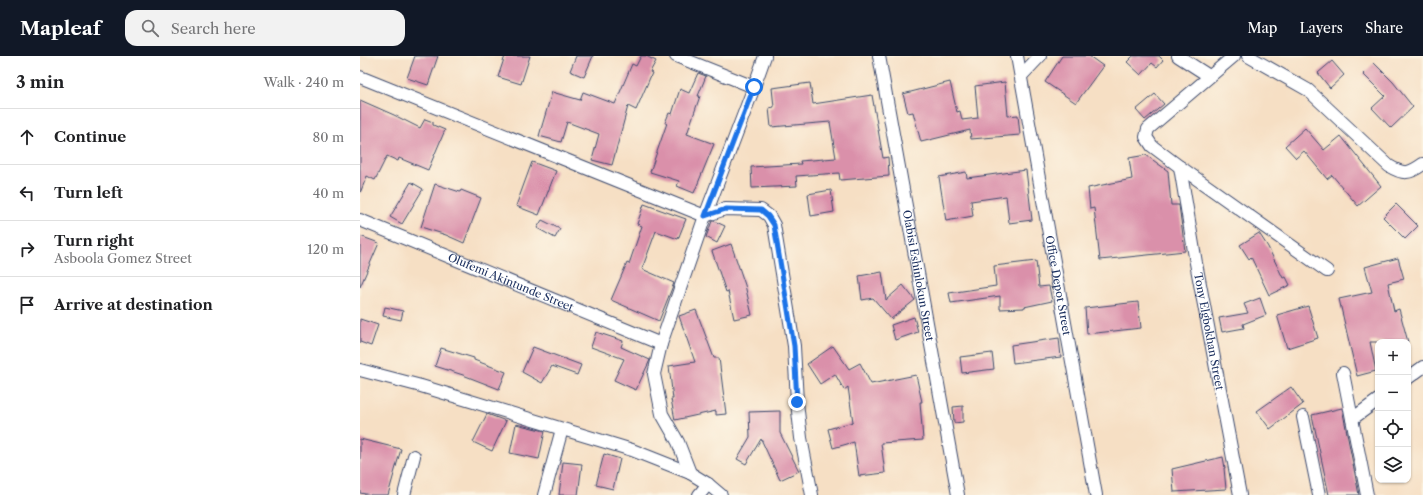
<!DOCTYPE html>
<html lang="en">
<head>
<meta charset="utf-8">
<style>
  body { margin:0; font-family:"Libre Caslon Text",serif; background:#f2f2f2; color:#202124 }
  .controls { position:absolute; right:12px; bottom:12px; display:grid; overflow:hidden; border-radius:8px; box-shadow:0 1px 3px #0004 }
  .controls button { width:36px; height:36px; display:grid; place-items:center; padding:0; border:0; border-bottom:1px solid #e0e0e0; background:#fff; color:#202124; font:20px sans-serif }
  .stop { position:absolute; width:12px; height:12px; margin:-9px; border:3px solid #1a73e8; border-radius:50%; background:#fff }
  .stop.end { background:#1a73e8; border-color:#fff; box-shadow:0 1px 4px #0008 }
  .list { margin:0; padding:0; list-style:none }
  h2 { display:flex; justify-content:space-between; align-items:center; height:52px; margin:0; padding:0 16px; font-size:17px }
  h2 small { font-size:13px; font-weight:400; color:#757577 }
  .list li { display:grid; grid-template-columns:26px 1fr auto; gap:12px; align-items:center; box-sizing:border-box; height:56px; padding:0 16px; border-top:1px solid #e0e0e0 }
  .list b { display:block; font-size:15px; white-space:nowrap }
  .list p { margin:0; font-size:13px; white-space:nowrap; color:#757577 }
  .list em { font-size:13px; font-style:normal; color:#757577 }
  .icon { flex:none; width:22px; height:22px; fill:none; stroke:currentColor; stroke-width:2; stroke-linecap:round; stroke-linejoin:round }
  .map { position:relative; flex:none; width:1063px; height:439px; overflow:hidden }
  header { display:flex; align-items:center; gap:24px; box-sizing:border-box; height:56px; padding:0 20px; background:#111827; color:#fff }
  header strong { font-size:19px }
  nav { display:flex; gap:22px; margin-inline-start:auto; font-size:14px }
  .search { width:280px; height:36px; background:#f2f2f2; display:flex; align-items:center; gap:10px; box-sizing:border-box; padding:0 14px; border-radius:12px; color:#757577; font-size:15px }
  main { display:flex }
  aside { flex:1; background:#fff }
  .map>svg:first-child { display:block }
</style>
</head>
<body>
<header>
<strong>Mapleaf</strong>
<div class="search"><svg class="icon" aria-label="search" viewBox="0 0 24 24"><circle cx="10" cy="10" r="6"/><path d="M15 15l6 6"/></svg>Search here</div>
<nav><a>Map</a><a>Layers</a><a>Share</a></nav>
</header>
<main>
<aside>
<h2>3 min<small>Walk · 240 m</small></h2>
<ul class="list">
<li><svg class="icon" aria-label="ahead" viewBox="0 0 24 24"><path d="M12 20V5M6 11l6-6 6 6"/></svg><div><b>Continue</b></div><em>80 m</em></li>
<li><svg class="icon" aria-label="left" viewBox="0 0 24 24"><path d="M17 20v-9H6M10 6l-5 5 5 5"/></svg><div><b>Turn left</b></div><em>40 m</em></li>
<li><svg class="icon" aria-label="right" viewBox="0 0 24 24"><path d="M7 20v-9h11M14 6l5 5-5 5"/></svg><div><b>Turn right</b><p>Asboola Gomez Street</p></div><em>120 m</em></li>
<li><svg class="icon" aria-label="arrive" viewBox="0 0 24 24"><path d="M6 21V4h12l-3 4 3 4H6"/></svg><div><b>Arrive at destination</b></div></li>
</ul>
</aside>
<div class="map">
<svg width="1063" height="439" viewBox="0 0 1063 439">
  <rect width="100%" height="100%" fill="#fcf5e5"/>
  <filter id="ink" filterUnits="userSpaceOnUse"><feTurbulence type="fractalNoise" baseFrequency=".025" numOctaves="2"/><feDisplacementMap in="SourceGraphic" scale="8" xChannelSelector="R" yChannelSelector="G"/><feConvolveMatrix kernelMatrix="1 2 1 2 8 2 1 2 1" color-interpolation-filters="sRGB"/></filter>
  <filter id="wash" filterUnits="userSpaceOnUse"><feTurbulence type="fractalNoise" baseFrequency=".012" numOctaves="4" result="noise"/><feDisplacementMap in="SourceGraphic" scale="16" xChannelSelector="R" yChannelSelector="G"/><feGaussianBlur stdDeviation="0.9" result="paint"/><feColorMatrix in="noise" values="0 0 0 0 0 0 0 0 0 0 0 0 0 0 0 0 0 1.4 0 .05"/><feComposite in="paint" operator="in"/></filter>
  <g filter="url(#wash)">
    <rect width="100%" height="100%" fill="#f6dfc4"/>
    <g id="blocks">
      <path fill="#da90aa" d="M 55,0 L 78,0 L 68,29 L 47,22 Z
        M 145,0 L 170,0 L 161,28 L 138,21 Z
        M 216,0 L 233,0 L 224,21 L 210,15 Z
        M 281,0 L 286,0 L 296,5 L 290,16 L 292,17 L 276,54 L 268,50 L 252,109 L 232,104 L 239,78 L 207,66 L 201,86 L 179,80 L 192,36 L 220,44 L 223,36 L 255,48 L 272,8 L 276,10 Z
        M 702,0 L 729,0 L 743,10 L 716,47 L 685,26 Z
        M 773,0 L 799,0 L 803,4 L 797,11 L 792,7 L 781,19 L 767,6 Z
        M 972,5 L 984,19 L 970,32 L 958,17 Z
        M 1014,7 L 1033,26 L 1053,51 L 1031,72 L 1012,52 L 1025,40 L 1003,18 Z
        M 338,17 L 346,20 L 338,40 L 340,40 L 327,78 L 354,88 L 334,137 L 317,130 L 319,125 L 290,116 L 307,67 L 305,67 L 309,57 L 312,58 L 320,33 L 329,37 Z
        M 590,26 L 597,56 L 600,55 L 602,64 L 618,62 L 615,30 L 645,26 L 648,60 L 658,59 L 660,79 L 611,83 L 610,74 L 561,86 L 553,56 L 548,57 L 543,38 Z
        M 450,27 L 453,48 L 512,39 L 523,102 L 528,101 L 529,120 L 480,124 L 479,117 L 436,120 L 437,130 L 392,132 L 391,111 L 441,108 L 440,105 L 476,102 L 470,66 L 411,71 L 409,52 L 414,51 L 412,32 Z
        M 795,38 L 804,48 L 785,64 L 776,54 Z
        M 0,44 L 34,59 L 60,72 L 65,63 L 73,66 L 73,69 L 85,74 L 68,114 L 39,102 L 38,105 L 27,100 L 15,124 L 7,120 L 0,137 Z
        M 945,72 L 964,94 L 981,80 L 1021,130 L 998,150 L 972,119 L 967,123 L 944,95 L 936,102 L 925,90 Z
        M 786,99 L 808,115 L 811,149 L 819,149 L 825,195 L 740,204 L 734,152 L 730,153 L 728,132 L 772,123 L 769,102 Z
        M 172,106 L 196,115 L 179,159 L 156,150 Z
        M 666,114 L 672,164 L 649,167 L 646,140 L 611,145 L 613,160 L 586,165 L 579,121 L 606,116 L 607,122 Z
        M 51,126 L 63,133 L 42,168 L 30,161 Z
        M 75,128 L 100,136 L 101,134 L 121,142 L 104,187 L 86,179 L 61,171 Z
        M 471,134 L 474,156 L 451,160 L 448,138 Z
        M 284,148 L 326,163 L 318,183 L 296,175 L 282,213 L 314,227 L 299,265 L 251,244 L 267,207 L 269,208 L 282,170 L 277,168 Z
        M 1036,148 L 1058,170 L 1045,183 L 1023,161 Z
        M 182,164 L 200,173 L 195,182 L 177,172 Z
        M 352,165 L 354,165 L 365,170 L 357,187 L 346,181 Z
        M 899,177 L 908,191 L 923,222 L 926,221 L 930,229 L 909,239 L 891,201 L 889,203 L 880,189 Z
        M 0,180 L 19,187 L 0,231 Z
        M 371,188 L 385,229 L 392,259 L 374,263 L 368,235 L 366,236 L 352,195 Z
        M 1038,202 L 1044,223 L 1028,227 L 1034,255 L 1039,253 L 1048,286 L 1010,286 L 1016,315 L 997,320 L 979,243 L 1012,236 L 1005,211 Z
        M 676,205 L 679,231 L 689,230 L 692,245 L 664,251 L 664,252 L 640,253 L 640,240 L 591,247 L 589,237 L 636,230 L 634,210 Z
        M 522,216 L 526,244 L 543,229 L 555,244 L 531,263 L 513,242 L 502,244 L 499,220 Z
        M 900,242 L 906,259 L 883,268 L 884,272 L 862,276 L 859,262 L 888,257 L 884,248 Z
        M 778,246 L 781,272 L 727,278 L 725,252 Z
        M 948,250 L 958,282 L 927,292 L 917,259 Z
        M 25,251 L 43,255 L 41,264 L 23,260 Z
        M 336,254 L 354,302 L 359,302 L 366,358 L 356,359 L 356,355 L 315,364 L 311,343 L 313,343 L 309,310 L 335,306 L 319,260 Z
        M 554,261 L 558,276 L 535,284 L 531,269 Z
        M 0,263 L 18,269 L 11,290 L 0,286 Z
        M 236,276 L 263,285 L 261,291 L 290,304 L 276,334 L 254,324 L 264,303 L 231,291 Z
        M 699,282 L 701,301 L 653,307 L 651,289 Z
        M 473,290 L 489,313 L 500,307 L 511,328 L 556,319 L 562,346 L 560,346 L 563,384 L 521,387 L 525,417 L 499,420 L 494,386 L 473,392 L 468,373 L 493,366 L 488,331 L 484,334 L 475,318 L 460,328 L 447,308 Z
        M 173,291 L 221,309 L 217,319 L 192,310 L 182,327 L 162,316 Z
        M 81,292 L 114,302 L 114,304 L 146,316 L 139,333 L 103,319 L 75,310 Z
        M 632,297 L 634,313 L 602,317 L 600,301 Z
        M 931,331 L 943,348 L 910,373 L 897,355 Z
        M 603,350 L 603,366 L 594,367 L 593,351 Z
        M 982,352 L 994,413 L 999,439 L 969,439 L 952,359 Z
        M 420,355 L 420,377 L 439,415 L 420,424 L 401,383 L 386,408 L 377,403 L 390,381 L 389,356 Z
        M 127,358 L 146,365 L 132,395 L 113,386 Z
        M 156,368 L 185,375 L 179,403 L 150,397 Z
        M 0,383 L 41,393 L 28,439 L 11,439 L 0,437 Z
        M 244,398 L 260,403 L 253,433 L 236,429 Z
        M 863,401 L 865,412 L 864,412 L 866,433 L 814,436 L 812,413 Z
        M 203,406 L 222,408 L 218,439 L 199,439 Z"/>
    </g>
  </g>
  <g filter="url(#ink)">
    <use href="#blocks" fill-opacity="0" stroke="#3c496d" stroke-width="1"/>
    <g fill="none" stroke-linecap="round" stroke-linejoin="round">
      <defs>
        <g id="street">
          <path d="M 316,0 L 394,31"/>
          <path id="s1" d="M 519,0 L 598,439"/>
          <path id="s2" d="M 657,0 L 736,439"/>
          <path d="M 818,0 L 849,20"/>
          <path d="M 874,0 L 788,73 L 786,81 L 792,90 L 820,111 L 967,215"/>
          <path d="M 888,0 L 948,34 L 1029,110 C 1044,119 1049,118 1063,108"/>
          <path d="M 661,20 L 680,0"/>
          <path d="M 0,21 L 345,160 L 365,153 L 401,154 L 409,160 L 414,169 L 434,290 L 437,346 L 441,382 L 452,439"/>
          <path id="s3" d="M 820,111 L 836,207 L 880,439"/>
          <path id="s4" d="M 0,164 L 301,288"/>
          <path d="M 0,314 L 61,330 L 272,394 L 330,417 L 348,428 L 361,439"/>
          <path d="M 983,317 L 1007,439"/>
          <path d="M 1048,322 L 1063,311"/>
          <path d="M 943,361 L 959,439"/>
          <path d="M 992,363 L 1018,344"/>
          <path d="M 330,417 L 318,386 L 302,358 L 294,318 L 301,288 L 345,160 L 394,31 L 405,0"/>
          <path d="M 44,439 L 54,400"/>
          <path d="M 184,439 L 202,373"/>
          <path d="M 339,439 L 348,428"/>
        </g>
      </defs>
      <use href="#street" stroke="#3c496d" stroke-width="14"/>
      <use href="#street" stroke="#fff" stroke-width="12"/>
    </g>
  </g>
  <g fill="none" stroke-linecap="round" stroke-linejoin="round" filter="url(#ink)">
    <path stroke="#1a73e8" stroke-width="5" d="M 394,31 L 345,160 L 366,153 L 401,154 L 408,160 L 414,169 L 434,290 L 437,346"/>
  </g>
  <g text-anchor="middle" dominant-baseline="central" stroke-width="3" stroke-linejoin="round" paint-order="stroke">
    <g font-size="11" fill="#1b2f5e" stroke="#fcf5e5">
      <text stroke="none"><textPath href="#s1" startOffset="223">Olabisi Eshinlokun Street</textPath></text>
      <text stroke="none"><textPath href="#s4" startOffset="163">Olufemi Akintunde Street</textPath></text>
      <text stroke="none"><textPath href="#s2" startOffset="233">Office Depot Street</textPath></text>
      <text stroke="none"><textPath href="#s3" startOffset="167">Tony Elgbokhan Street</textPath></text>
    </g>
  </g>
</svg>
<div class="controls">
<button>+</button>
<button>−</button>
<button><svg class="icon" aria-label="locate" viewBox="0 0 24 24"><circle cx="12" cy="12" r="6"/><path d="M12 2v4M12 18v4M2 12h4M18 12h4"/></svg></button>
<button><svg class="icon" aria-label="layers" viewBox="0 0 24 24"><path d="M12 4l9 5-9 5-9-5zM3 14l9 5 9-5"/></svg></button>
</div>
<div class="stop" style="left:394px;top:31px"></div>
<div class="stop end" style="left:437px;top:346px"></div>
</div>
</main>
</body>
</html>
